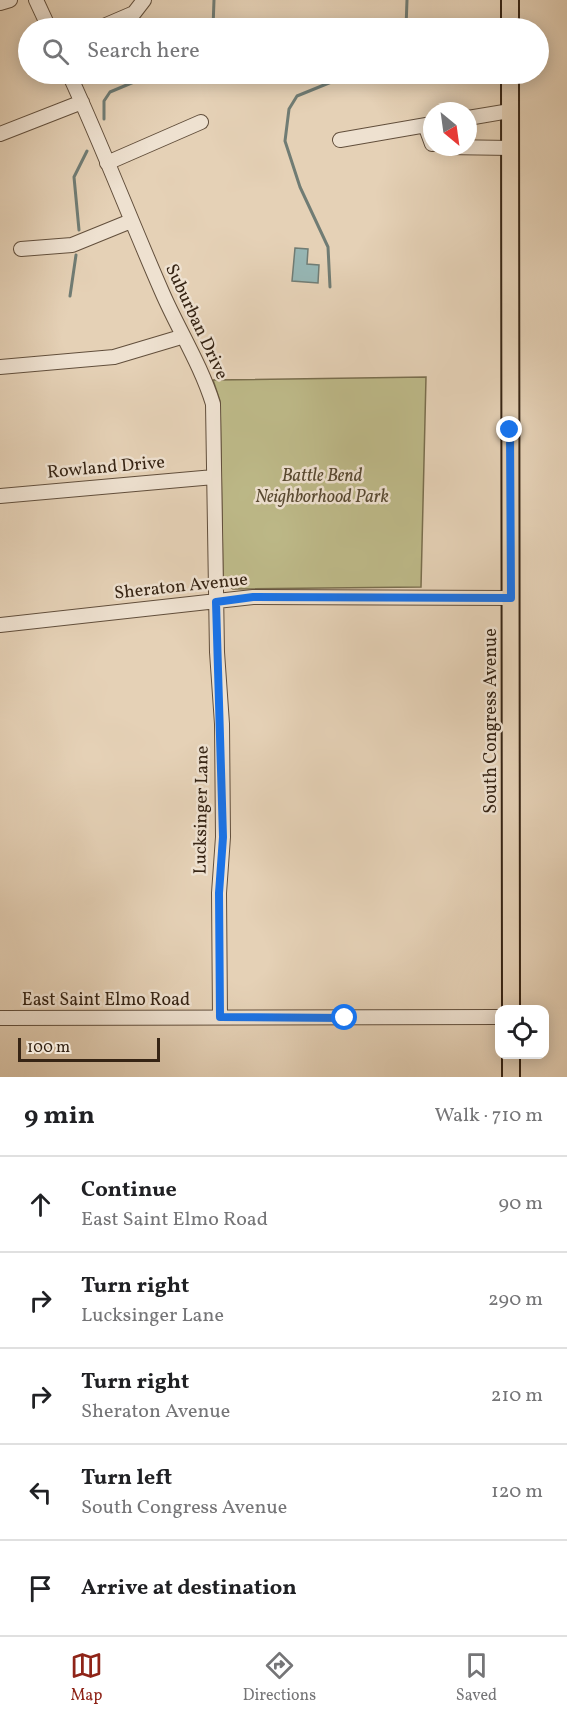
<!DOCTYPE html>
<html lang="en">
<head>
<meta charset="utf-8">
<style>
  body { margin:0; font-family:Vollkorn,serif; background:#f2f2f2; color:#202124 }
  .controls { position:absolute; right:18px; bottom:18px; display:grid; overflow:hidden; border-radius:12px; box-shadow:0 3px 15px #0003 }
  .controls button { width:54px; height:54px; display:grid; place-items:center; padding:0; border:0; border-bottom:2px solid #e0e0e0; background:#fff; color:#202124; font:30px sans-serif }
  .compass { position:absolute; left:423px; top:102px; width:54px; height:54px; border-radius:50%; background:#fff; box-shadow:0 3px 15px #0003; rotate:151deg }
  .scale { position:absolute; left:18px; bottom:15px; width:142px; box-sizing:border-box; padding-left:6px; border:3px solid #362414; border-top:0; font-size:16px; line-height:21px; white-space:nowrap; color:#362414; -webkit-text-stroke:4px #eee1d0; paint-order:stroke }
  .stop { position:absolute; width:18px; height:18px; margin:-14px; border:4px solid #1a73e8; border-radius:50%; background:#fff }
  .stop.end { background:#1a73e8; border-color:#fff; box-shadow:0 2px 6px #0008 }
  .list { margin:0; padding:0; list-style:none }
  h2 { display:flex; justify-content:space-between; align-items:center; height:78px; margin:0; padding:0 24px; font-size:26px }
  h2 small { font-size:20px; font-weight:400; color:#757577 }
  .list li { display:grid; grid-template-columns:39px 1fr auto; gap:18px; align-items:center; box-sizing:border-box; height:96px; padding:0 24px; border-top:2px solid #e0e0e0 }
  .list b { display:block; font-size:22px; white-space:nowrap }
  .list p { margin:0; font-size:20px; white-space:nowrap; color:#757577 }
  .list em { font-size:20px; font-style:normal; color:#757577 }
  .icon { flex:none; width:33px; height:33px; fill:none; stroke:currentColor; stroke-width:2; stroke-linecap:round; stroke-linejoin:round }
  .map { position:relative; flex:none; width:567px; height:1077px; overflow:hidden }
  .search { position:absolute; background:#fff; box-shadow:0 3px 15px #0003; left:18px; right:18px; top:18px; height:66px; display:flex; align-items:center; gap:15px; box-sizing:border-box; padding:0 21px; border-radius:33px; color:#757577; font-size:22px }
  .sheet { height:558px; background:#fff }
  nav { display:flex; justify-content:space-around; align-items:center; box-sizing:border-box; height:84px; border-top:2px solid #e0e0e0; background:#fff; font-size:16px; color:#757577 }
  nav a { display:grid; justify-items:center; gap:3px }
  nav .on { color:#8f2418 }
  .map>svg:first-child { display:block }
</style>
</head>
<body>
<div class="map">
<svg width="567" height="1077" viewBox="0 0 567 1077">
  <rect width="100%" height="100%" fill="#e5d1b6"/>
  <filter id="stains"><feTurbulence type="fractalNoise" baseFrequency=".00333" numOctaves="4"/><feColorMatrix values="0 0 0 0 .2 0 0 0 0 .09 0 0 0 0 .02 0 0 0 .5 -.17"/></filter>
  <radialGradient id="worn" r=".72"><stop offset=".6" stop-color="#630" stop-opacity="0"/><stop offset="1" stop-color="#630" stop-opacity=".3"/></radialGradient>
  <path fill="#bdb988" stroke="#7a6e4e" stroke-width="1.5" d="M 426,377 L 421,587 L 233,589 L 223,583 L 220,401 L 213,380 Z"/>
  <path fill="#96b6b4" stroke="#707c74" stroke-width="1.5" d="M 295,248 L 308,249 L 307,264 L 319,265 L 318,283 L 292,281 Z"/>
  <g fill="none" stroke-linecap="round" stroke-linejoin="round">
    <path stroke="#707c74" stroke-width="3" d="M 213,28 L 214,0
      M 406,28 L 407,0
      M 104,119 L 104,101 L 110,92 L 153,74
      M 79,230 L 74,177 L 87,151
      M 330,287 L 328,247 L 300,187 L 285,141 L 289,109 L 297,96 L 351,74
      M 70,296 L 76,255"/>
    <defs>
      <path id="minor" d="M 36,0 L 49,28
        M 0,3 L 10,0
        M 99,28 L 134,13 L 144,0
        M 69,74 C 102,145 130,219 162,292 C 178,329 201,365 213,404 L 217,652 L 222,724 L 223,837 L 219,893 L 220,1017
        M 468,118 L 510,111
        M 425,125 L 432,144
        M 0,134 L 82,102
        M 340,140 L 432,124
        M 446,147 L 510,148
        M 107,163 L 201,122
        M 21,249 L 72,245 L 131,221
        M 0,367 L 114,357 L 181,337
        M 0,496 L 214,477
        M 0,625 L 253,597 L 511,598
        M 0,1018 L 500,1017"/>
      <path id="major" d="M 510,0 L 510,28
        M 510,74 L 511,1010
        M 511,1077 L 511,1054"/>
    </defs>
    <use href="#minor" stroke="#624f3c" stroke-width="16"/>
    <use href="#major" stroke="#362414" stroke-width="20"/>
    <use href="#minor" stroke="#eee1d0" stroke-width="14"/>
    <use href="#major" stroke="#e5d1b6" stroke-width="16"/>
  </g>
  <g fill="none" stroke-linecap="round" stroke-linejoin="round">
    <path stroke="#1a73e8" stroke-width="8" d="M 345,1018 L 220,1017 L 219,893 L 223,837 L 216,602 L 253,597 L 511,598 L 510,430"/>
  </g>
  <g text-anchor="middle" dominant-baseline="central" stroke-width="5" stroke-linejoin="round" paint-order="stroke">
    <g font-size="18" fill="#362414" stroke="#eee1d0">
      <text transform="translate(196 322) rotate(65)">Suburban Drive</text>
      <text transform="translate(106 468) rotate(-5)">Rowland Drive</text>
      <text transform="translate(181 587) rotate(-6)">Sheraton Avenue</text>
      <text transform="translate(491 721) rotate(-90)">South Congress Avenue</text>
      <text transform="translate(202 810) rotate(-89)">Lucksinger Lane</text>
      <text x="106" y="1000">East Saint Elmo Road</text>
    </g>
    <g font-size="18" font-style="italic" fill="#584931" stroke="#eee1d0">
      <text x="322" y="476">Battle Bend<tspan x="322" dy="21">Neighborhood Park</tspan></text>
    </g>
  </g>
  <rect width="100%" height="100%" filter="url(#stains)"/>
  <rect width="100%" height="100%" fill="url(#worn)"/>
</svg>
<div class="controls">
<button><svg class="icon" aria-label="locate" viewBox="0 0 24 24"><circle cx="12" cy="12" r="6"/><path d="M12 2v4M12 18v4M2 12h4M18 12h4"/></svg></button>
</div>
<svg class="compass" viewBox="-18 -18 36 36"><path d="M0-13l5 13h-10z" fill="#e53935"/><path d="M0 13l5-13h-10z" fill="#757577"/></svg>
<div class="scale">100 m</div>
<div class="stop" style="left:345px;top:1018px"></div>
<div class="stop end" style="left:510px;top:430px"></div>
<div class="search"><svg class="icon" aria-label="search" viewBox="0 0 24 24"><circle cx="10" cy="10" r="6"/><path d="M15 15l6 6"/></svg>Search here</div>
</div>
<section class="sheet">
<h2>9 min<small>Walk · 710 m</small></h2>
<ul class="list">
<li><svg class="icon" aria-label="ahead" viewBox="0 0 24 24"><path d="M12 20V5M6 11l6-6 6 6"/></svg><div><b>Continue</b><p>East Saint Elmo Road</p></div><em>90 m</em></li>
<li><svg class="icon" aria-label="right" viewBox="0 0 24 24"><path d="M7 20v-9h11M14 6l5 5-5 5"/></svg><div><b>Turn right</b><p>Lucksinger Lane</p></div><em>290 m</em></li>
<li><svg class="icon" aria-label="right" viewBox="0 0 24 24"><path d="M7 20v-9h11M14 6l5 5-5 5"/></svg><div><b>Turn right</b><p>Sheraton Avenue</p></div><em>210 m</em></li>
<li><svg class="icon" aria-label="left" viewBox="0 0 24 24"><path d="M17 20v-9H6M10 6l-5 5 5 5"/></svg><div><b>Turn left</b><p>South Congress Avenue</p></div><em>120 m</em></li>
<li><svg class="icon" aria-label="arrive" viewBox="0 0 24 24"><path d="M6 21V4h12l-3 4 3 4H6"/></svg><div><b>Arrive at destination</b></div></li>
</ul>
</section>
<nav>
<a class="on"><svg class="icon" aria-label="map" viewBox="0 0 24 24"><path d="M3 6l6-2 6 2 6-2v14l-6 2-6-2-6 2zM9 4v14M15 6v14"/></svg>Map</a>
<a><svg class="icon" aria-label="directions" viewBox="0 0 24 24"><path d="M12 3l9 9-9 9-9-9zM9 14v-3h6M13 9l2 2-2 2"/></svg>Directions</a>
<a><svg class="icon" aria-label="saved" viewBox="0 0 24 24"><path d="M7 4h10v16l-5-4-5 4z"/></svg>Saved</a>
</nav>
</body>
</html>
